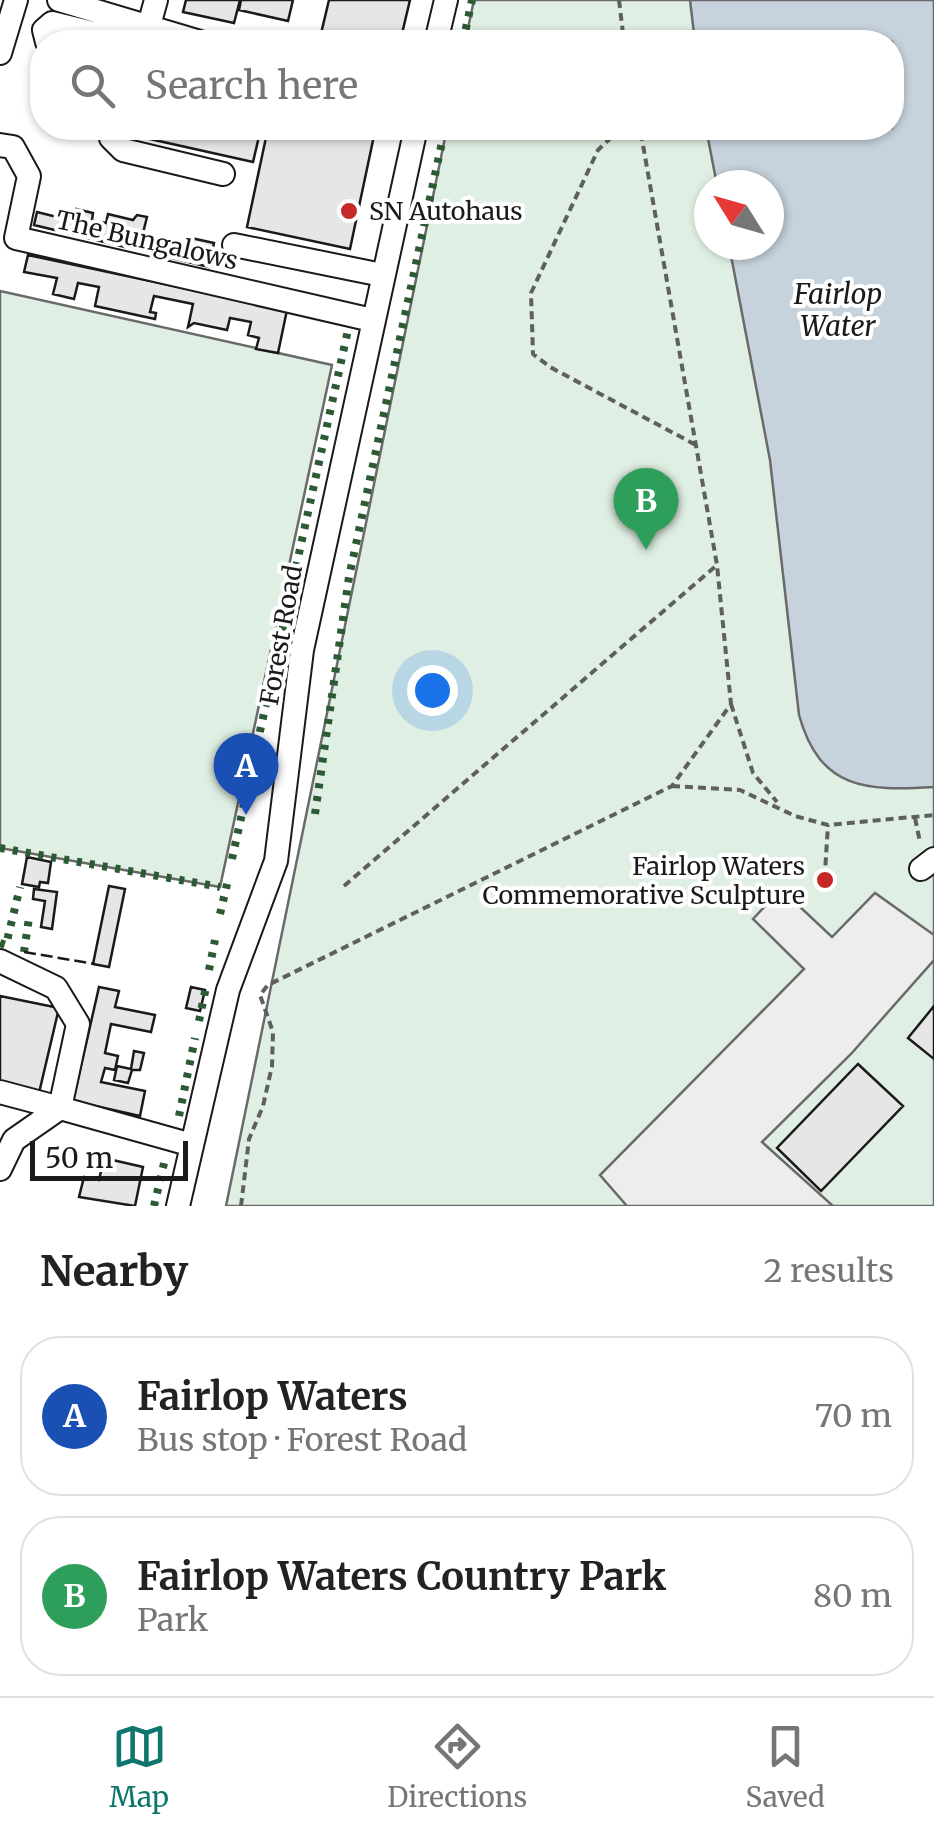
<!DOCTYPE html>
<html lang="en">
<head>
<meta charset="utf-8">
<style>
  body { margin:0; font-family:Merriweather,serif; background:#f6f6f6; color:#222 }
  .compass { position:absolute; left:694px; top:170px; width:90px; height:90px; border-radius:50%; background:#fff; box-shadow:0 2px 8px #0004; rotate:307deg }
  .scale { position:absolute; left:30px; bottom:25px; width:158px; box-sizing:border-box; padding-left:10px; border:5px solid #1a1a1a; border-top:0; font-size:28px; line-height:35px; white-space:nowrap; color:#1a1a1a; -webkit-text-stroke:8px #fff; paint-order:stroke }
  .you { position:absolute; left:432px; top:690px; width:35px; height:35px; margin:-25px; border:8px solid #fff; border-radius:50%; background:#1a73e8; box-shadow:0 0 0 15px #1a73e833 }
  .badge { display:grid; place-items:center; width:65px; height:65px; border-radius:50%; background:#0f766e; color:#fff; font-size:32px; font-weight:700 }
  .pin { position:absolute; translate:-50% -82px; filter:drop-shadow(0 2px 5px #0008) }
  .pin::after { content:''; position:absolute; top:52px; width:35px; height:30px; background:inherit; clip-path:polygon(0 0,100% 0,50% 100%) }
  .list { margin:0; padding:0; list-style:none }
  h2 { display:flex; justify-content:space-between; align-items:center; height:130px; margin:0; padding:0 40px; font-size:42px }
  h2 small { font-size:32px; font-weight:400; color:#767676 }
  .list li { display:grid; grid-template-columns:65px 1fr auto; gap:30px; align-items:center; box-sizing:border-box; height:160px; margin:0 20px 20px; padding:0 20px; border:2px solid #e0e0e0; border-radius:40px }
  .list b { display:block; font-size:38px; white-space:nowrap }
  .list p { margin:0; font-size:32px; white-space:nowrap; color:#767676 }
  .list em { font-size:32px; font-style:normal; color:#767676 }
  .icon { flex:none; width:55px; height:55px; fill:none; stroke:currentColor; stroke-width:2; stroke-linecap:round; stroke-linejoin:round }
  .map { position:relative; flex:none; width:934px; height:1206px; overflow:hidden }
  .search { position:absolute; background:#fff; box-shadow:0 2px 8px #0004; left:30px; right:30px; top:30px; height:110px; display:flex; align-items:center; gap:25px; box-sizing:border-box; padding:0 35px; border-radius:40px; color:#767676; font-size:38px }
  .sheet { height:490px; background:#fff }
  nav { display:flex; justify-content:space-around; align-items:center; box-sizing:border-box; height:140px; border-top:2px solid #e0e0e0; background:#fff; font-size:28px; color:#767676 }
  nav a { display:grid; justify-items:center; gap:5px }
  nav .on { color:#0f766e }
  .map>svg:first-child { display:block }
</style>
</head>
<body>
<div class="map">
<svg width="934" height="1206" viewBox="0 0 934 1206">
  <rect width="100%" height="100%" fill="#fff"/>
  <path fill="#e0efe3" stroke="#6a6a6a" stroke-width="2.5" fill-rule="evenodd" d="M 474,0 L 934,0 L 934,1206 L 226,1206 L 447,128 L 892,128 L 892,42 L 465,42 ZM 709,185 L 769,185 L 769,245 L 709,245 Z
    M 0,291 L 332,365 L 220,887 L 0,848 Z"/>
  <path fill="#ededed" stroke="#6a6a6a" stroke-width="2.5" d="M 781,889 L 832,937 L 875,893 L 934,935 L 934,960 L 851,1054 L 762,1142 L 833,1206 L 627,1206 L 600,1175 L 804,969 L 753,919 Z"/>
  <path fill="#c6d2dc" stroke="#6a6a6a" stroke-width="2.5" d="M 690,0 L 934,0 L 934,787 C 866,791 820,790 799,715 L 770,460 L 729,245 L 769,245 L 769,185 L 717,185 L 706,128 L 892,128 L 892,42 L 695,42 Z"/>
  <path fill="#e6e6e6" stroke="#1a1a1a" stroke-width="2.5" d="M 186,0 L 240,0 L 234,23 L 183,12 Z
    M 241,0 L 293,0 L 288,21 L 239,10 Z
    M 329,0 L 410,0 L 400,42 L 319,42 Z
    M 124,128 L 261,128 L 253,162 L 123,133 Z
    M 268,128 L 375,131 L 350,249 L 247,227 Z
    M 76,209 L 93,213 L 92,220 L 106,223 L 108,214 L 133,220 L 137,215 L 147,217 L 141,241 L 128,238 L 125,247 L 34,225 L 37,212 L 73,221 Z
    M 158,238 L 189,245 L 191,238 L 214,243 L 209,267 L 155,254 Z
    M 28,255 L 287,310 L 278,353 L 256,349 L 259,338 L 248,335 L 251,322 L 230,318 L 227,330 L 194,323 L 188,327 L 193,304 L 154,296 L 150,312 L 156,313 L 155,319 L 95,306 L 99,287 L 78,283 L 74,299 L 53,294 L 57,278 L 24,272 Z
    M 27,857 L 51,862 L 48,883 L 40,882 L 39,887 L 22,884 Z
    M 109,886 L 125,889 L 109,967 L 93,964 Z
    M 34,889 L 57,892 L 52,929 L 41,927 L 45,901 L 33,899 Z
    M 99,987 L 119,991 L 115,1007 L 155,1015 L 151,1032 L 111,1024 L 105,1053 L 118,1056 L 115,1070 L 105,1068 L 101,1082 L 145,1091 L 140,1116 L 73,1101 Z
    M 191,987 L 205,990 L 200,1011 L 186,1008 Z
    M 0,996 L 59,1008 L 39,1093 L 0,1084 Z
    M 934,1006 L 934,1059 L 908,1038 Z
    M 134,1051 L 144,1053 L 140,1070 L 132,1070 L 128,1083 L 114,1080 L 117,1066 L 131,1069 Z
    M 858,1064 L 903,1106 L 821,1191 L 777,1148 Z
    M 104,1158 L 143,1167 L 135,1206 L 79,1197 L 84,1177 L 99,1180 Z"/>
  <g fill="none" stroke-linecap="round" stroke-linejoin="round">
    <defs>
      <path id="minor" d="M 59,0 L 200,42
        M 145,40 L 156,0
        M 47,42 L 44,30 L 52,23 L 129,42
        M 436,42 L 446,0
        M 0,53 L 16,0
        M 112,128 L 111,138 L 123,150 L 223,174
        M 0,145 L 13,147 L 29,176 L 16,238 L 372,320
        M 234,245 L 382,275
        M 921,869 L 934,859
        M 0,961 L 56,988 L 78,1024 L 60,1108 L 0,1092
        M 0,1169 L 14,1140 L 60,1108 L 192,1145
        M 178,1206 L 228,990 L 276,861 L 302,650 L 416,128"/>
    </defs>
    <use href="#minor" stroke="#1a1a1a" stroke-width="26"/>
    <path stroke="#5f5f5f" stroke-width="4" stroke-dasharray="8 5" stroke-linecap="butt" d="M 619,0 L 624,42
      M 621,128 L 598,150 L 531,293 L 533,354 L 550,367 L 696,445
      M 731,704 L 753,773 L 777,802
      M 672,786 L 740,790 L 795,816 L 828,825 L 934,815
      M 915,818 L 920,842
      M 825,872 L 833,880 L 825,888 L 817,880 L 825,872 L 828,825
      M 344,886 L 717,565
      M 241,1206 L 249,1139 L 263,1106 L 272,1066 L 273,1032 L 260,995 L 268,985 L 672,786 L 731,704 L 717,565 L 640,128"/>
    <use href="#minor" stroke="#fff" stroke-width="22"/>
    <path stroke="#2b5a34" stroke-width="8" stroke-dasharray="5 8" stroke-linecap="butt" d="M 463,42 L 472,0
      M 315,814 L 349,577 L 445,128
      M 0,848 L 220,887
      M 232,859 L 348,330
      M 220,914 L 228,880
      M 0,943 L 6,945 L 20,887
      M 24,952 L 29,918
      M 209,970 L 215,940
      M 199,1021 L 206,987
      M 179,1116 L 195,1038
      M 154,1206 L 165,1159"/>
    <path stroke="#1a1a1a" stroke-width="2.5" stroke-dasharray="12 5" stroke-linecap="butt" d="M 24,952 L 95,964"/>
  </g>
  <g fill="#c62828" stroke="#fff" stroke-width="4">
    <circle cx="349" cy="211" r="10"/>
    <circle cx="825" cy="880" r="10"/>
  </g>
  <g text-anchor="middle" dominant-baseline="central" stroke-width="8" stroke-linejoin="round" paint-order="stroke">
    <g font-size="25" fill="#1a1a1a" stroke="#fff" text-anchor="start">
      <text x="369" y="211">SN Autohaus</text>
      <text x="805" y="866" text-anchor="end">Fairlop Waters<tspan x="805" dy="29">Commemorative Sculpture</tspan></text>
    </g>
    <g font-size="25" fill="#1a1a1a" stroke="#fff">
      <text transform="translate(147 240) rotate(13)">The Bungalows</text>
      <text transform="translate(281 635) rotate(-80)">Forest Road</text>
    </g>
    <g font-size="28" font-style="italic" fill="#1a1a1a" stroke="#fff">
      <text x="838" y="294">Fairlop<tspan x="838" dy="32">Water</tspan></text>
    </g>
  </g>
</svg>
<svg class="compass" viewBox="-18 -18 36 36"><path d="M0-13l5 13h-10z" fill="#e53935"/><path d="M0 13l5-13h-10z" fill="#767676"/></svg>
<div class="scale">50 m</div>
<div class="you"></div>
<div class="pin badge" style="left:246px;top:815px;background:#1a4fb4">A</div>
<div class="pin badge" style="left:646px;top:550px;background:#2e9e5b">B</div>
<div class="search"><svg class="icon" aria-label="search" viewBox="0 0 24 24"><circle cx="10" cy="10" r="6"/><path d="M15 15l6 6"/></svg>Search here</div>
</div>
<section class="sheet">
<h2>Nearby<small>2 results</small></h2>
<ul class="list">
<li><span class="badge" style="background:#1a4fb4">A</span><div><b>Fairlop Waters</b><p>Bus stop · Forest Road</p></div><em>70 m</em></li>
<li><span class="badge" style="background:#2e9e5b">B</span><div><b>Fairlop Waters Country Park</b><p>Park</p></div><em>80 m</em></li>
</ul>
</section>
<nav>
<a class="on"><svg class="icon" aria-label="map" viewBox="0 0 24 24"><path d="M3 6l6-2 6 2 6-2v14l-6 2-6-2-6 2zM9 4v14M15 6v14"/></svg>Map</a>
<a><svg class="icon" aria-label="directions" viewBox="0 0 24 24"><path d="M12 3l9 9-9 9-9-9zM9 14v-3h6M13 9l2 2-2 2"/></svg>Directions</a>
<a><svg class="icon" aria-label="saved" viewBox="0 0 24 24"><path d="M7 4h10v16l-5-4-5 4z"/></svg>Saved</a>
</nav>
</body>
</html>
